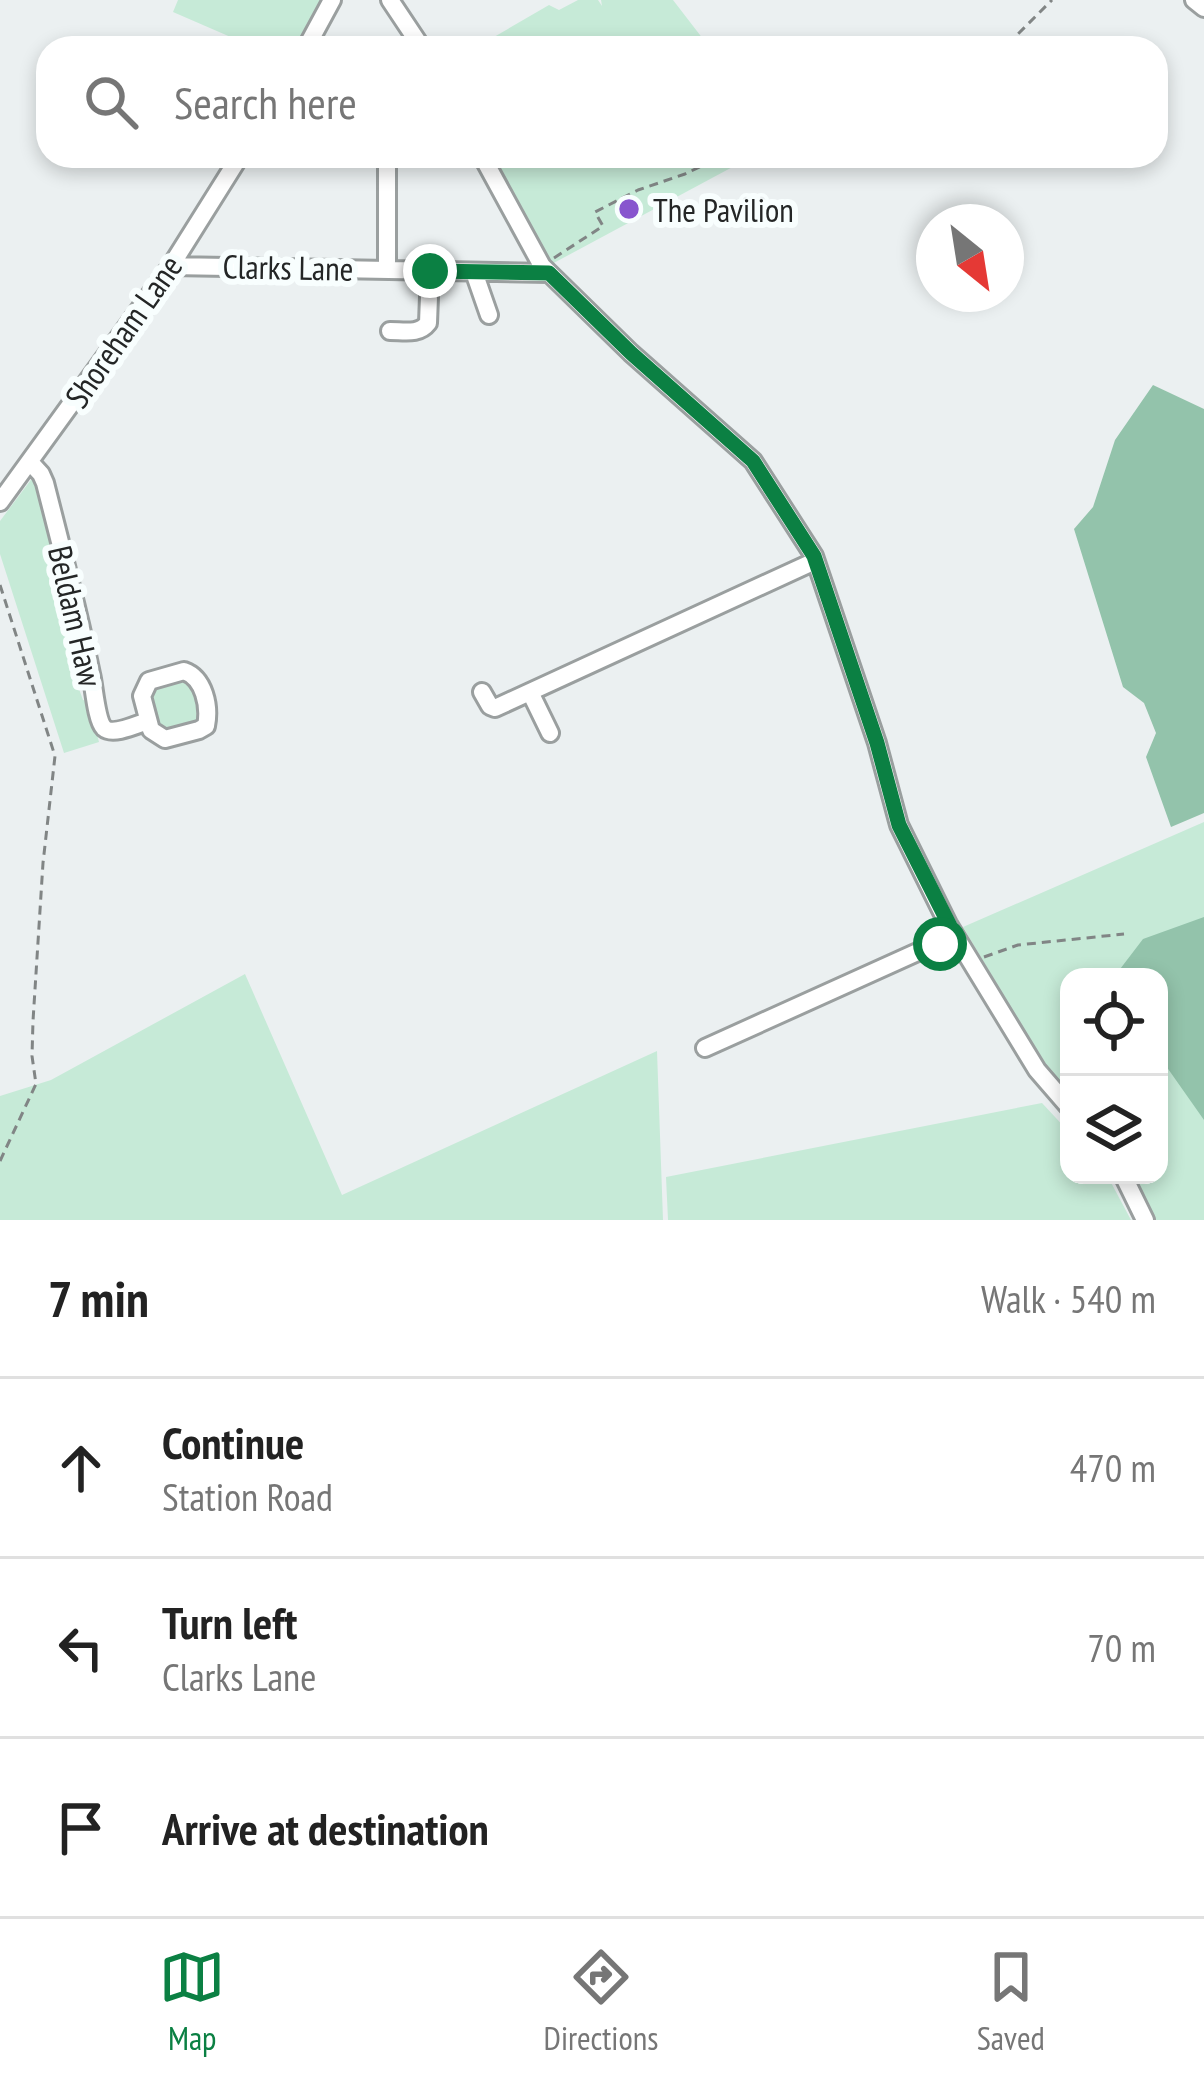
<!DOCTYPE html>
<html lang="en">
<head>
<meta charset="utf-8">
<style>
  body { margin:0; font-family:"PT Sans Narrow",sans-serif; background:#f6f6f6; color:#222 }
  .controls { position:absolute; right:36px; bottom:36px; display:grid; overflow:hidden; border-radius:24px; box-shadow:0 6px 18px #0003 }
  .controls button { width:108px; height:108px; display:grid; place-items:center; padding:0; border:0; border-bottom:3px solid #e0e0e0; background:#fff; color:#222; font:60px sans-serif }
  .compass { position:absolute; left:916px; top:204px; width:108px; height:108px; border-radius:50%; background:#fff; box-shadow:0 6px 18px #0003; rotate:150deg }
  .stop { position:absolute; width:36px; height:36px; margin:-27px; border:9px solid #0b8043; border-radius:50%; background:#fff }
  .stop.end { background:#0b8043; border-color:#fff; box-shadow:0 3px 12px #0008 }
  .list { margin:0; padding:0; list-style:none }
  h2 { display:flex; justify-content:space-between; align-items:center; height:156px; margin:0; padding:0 48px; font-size:51px }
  h2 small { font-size:39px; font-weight:400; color:#767676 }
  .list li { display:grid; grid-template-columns:78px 1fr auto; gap:36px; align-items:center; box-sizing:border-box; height:180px; padding:0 48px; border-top:3px solid #e0e0e0 }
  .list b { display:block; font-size:45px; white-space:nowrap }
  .list p { margin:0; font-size:39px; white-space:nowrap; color:#767676 }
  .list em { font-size:39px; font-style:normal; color:#767676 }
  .icon { flex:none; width:66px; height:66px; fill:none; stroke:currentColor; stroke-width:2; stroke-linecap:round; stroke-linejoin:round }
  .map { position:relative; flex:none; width:1204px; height:1220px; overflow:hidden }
  .search { position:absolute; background:#fff; box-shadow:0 6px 18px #0003; left:36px; right:36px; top:36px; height:132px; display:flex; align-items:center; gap:30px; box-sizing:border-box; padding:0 42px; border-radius:36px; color:#767676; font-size:45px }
  .sheet { height:696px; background:#fff }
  nav { display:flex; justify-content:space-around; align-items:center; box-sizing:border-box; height:168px; border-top:3px solid #e0e0e0; background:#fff; font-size:33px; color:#767676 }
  nav a { display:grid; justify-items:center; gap:6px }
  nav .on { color:#0b8043 }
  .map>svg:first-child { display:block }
</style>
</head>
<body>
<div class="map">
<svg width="1204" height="1220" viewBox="0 0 1204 1220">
  <rect width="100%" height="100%" fill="#ebf0f1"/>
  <path fill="#c6ead7" d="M 178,0 L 323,0 L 297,48 L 256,48 L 173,12 Z
    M 578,0 L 598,0 L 602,6 L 601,0 L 673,0 L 710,48 L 475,48 L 549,5 L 559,10 Z
    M 486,156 L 753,156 L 550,265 Z
    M 36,473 L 88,673 L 79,689 L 83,700 L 88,701 L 99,742 L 64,753 L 0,554 L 0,521 Z
    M 180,678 L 195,684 L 203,717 L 196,726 L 159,732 L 148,694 L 154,685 Z
    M 1204,822 L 1204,1220 L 1155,1220 L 1134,1175 L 1159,1175 L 1159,977 L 1069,977 L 1069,1091 L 1043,1062 L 963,927 Z
    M 245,974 L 342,1195 L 657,1051 L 663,1220 L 0,1220 L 0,1096 L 51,1080 Z
    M 1042,1103 L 1069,1132 L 1069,1175 L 1107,1175 L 1131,1220 L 668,1220 L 666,1177 Z"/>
  <path fill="#93c3ab" d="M 1153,385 L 1204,409 L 1204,813 L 1171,827 L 1146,757 L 1156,733 L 1144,703 L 1123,687 L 1074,529 L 1093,507 L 1115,440 Z
    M 1204,917 L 1204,1120 L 1159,1056 L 1159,977 L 1114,977 L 1143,939 Z"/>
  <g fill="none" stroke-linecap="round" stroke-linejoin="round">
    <defs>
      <path id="minor" d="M 390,0 L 422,48
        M 1194,0 L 1204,8
        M 306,48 L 332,0
        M 482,156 L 542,266 L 631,353 L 753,461 L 814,556 L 877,743 L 899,825 L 948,924 L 1037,1070 L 1069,1107
        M 171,266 L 549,273
        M 387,269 L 387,156
        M 474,272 L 489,315
        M 390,331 C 404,331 419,335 428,323 L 430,270
        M 30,462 L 41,474 L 45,483 C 61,546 78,610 91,674 C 94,685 96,720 104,728 C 113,736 138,724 148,721
        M 0,502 L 171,266 L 240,156
        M 184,671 C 204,678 210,706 206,726 L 199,730 L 165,739 L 151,730 L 142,696 L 149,681 Z
        M 482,692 L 490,706 L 495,708 L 815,561
        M 530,692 L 550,733
        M 705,1048 L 922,950 L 957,940
        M 1123,1175 L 1145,1220"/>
    </defs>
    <use href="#minor" stroke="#9a9f9f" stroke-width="22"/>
    <path stroke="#818585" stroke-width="3" stroke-dasharray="9 6" stroke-linecap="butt" d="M 992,48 L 1016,36 L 1052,0
      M 554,258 L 603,226 L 595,212 L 638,190 L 685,174 L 722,156
      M 0,585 L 55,756 L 43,863 L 33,1021 L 32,1056 L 36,1084 L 0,1161
      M 984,957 L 1018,945 L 1124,934"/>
    <use href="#minor" stroke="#fff" stroke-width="16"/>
  </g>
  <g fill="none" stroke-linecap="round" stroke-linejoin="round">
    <path stroke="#0b8043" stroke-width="15" d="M 430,271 L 549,273 L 631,353 L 753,461 L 814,556 L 877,743 L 899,825 L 957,940 L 940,944"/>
  </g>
  <circle fill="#8755ce" stroke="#f8fefe" stroke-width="4.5" cx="629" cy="209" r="12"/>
  <g text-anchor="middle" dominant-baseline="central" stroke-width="12" stroke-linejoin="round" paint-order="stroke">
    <g font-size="33" fill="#242626" stroke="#f8fefe" text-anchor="start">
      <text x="653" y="209">The Pavilion</text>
    </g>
    <g font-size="33" fill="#242626" stroke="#f8fefe">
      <text transform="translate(288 267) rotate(1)">Clarks Lane</text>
      <text transform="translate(123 331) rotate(-55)">Shoreham Lane</text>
      <text transform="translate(76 616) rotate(77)">Beldam Haw</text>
    </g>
  </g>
</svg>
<div class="controls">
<button><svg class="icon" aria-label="locate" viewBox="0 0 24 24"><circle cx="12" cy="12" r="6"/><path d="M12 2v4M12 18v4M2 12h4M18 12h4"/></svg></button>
<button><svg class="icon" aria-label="layers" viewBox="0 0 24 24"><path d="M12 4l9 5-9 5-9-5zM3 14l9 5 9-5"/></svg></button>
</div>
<svg class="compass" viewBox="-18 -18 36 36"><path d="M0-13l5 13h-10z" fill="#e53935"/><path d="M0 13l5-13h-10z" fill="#767676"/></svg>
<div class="stop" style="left:940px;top:944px"></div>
<div class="stop end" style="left:430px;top:271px"></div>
<div class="search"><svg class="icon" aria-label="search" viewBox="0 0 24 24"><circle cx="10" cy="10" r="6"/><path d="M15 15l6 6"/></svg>Search here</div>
</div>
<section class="sheet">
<h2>7 min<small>Walk · 540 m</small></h2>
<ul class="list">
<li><svg class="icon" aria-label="ahead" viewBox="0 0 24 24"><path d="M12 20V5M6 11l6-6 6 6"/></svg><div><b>Continue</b><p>Station Road</p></div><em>470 m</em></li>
<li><svg class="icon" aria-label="left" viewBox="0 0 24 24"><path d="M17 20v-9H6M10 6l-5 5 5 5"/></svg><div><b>Turn left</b><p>Clarks Lane</p></div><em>70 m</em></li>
<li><svg class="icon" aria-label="arrive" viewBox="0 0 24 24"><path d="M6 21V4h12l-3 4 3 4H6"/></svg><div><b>Arrive at destination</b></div></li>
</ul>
</section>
<nav>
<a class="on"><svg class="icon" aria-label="map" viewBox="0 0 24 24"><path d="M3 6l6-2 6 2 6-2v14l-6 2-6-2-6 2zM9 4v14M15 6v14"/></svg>Map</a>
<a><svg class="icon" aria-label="directions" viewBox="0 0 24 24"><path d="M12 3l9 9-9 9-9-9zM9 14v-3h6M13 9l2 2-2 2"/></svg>Directions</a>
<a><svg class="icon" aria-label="saved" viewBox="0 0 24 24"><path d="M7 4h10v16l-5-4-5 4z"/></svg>Saved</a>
</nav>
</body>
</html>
